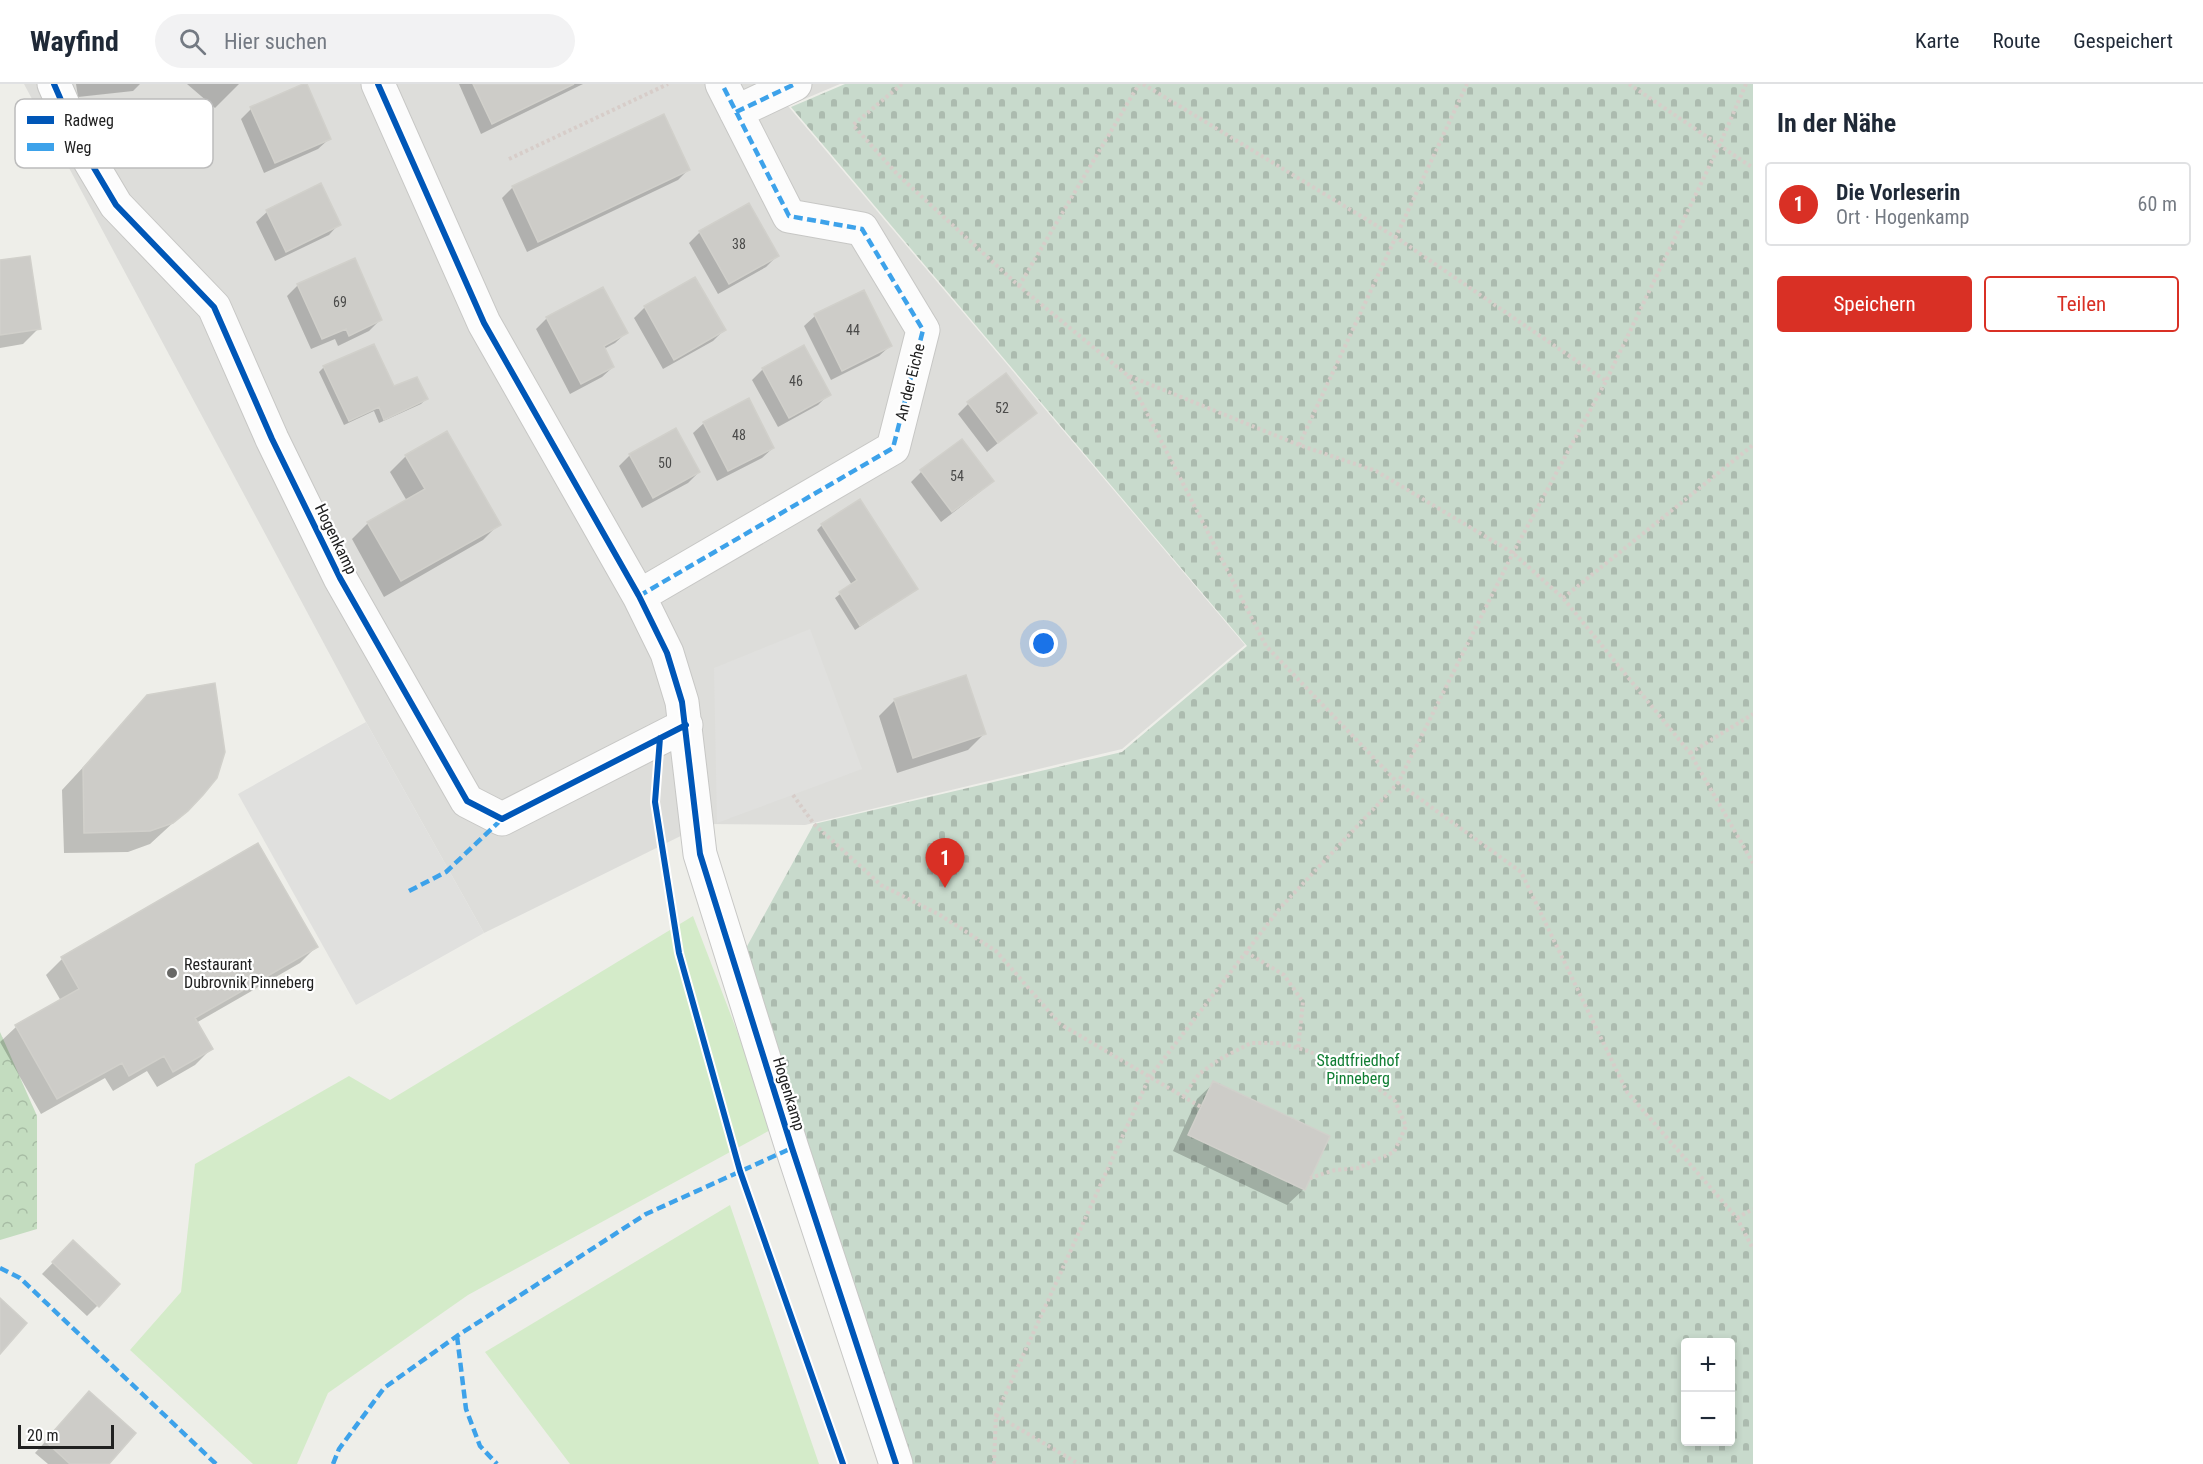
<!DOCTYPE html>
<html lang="de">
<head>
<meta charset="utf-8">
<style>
  body { margin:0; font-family:"Roboto Condensed",sans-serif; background:#f2f2f3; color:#1f2937 }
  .controls { position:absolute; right:18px; bottom:18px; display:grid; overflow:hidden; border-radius:6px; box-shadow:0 3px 9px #0003 }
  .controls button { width:54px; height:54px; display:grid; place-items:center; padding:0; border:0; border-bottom:2px solid #e0e1e3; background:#fff; color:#1f2937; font:30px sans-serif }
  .scale { position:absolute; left:18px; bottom:15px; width:96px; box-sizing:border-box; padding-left:6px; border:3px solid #202020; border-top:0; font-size:16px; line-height:21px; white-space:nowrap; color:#202020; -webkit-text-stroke:4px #fff; paint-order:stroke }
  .you { position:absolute; left:1044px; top:560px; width:21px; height:21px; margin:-15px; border:4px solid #fff; border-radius:50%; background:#1a73e8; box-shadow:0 0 0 9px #1a73e833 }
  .badge { display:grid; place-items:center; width:39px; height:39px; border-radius:50%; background:#d93025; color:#fff; font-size:20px; font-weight:700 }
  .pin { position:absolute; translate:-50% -50px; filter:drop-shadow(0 2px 3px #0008) }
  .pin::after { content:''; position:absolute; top:32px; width:21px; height:18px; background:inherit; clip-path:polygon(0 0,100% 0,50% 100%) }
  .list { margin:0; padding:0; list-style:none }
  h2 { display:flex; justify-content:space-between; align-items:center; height:78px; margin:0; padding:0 24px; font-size:26px }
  h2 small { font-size:20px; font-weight:400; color:#747a83 }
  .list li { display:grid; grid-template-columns:39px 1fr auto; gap:18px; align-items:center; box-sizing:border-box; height:84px; margin:0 12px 12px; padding:0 12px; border:2px solid #e0e1e3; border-radius:6px }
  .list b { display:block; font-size:22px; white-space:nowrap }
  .list p { margin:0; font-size:20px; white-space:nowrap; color:#747a83 }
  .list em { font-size:20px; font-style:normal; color:#747a83 }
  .actions { display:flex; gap:12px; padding:18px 24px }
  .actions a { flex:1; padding:14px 0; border:2px solid #d93025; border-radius:6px; text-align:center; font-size:21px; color:#d93025 }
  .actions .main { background:#d93025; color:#fff }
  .icon { flex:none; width:33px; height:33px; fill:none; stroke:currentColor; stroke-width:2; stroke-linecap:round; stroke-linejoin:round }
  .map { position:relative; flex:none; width:1753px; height:1380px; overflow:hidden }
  header { display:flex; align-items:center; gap:36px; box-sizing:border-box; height:84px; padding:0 30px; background:#fff; border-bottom:2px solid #e0e1e3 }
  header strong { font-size:28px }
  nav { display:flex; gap:33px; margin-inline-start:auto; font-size:21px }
  .search { width:420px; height:54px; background:#f2f2f3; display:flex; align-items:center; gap:15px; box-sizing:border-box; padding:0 21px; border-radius:33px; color:#747a83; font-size:22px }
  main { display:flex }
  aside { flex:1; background:#fff }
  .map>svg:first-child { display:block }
</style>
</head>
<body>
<header>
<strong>Wayfind</strong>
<div class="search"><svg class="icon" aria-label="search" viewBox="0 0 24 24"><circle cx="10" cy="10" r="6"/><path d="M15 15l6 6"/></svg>Hier suchen</div>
<nav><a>Karte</a><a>Route</a><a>Gespeichert</a></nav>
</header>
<main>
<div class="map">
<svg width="1753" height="1380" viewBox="0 0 1753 1380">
  <defs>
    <pattern id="forest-crowns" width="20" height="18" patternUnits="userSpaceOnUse" patternTransform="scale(1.5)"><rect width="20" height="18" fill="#c3dcbf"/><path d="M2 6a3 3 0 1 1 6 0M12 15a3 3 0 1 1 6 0" fill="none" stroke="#a7bca4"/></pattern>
    <pattern id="cemetery-stones" width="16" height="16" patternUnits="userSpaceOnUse" patternTransform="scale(1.5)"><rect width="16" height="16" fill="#c8dacc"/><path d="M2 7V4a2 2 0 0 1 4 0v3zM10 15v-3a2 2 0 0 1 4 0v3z" fill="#acbbaf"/></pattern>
  </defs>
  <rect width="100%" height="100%" fill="#eeeee9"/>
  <path fill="#ddddda" d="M 24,0 L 840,0 L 788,22 L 1245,561 L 1122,665 L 805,741 L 705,740 L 484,849 L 366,638 Z"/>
  <path fill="#d4ebc9" d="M 693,832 L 774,1044 L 468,1211 L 328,1309 L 297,1380 L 253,1380 L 130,1266 L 181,1208 L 195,1080 L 349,992 L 390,1016 Z
    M 730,1121 L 819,1380 L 570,1380 L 485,1268 Z"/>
  <path fill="url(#forest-crowns)" d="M 0,948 L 37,1032 L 37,1145 L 0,1156 Z"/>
  <path fill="url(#cemetery-stones)" fill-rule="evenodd" d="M 845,0 L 1753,0 L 1753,1380 L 913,1380 L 745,866 L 814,740 L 1122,668 L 1247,562 L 791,23 ZM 1686,1258 L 1730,1258 L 1730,1358 L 1686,1358 Z"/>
  <path fill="#e0e0de" d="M 810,545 L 862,685 L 717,739 L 714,584 Z
    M 366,638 L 484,849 L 356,921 L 238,710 Z"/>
  <path fill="#0003" d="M 76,0 L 140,0 L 133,7 L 78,13 Z
    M 187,0 L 239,0 L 215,24 Z
    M 459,0 L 583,0 L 481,50 Z
    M 251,25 L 329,55 L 318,65 L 264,89 L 241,35 Z
    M 688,86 L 678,96 L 527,168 L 502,114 L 513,103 Z
    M 267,128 L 339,140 L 329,151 L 275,177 L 256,138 Z
    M 700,148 L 777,172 L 766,183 L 718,210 L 689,159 Z
    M 0,178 L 39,244 L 23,260 L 0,264 Z
    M 298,201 L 380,236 L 369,247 L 338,262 L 335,255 L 311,265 L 287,212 Z
    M 864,208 L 890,262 L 879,272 L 831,296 L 804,242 L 815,232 Z
    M 645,223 L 724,246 L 713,257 L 663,285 L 634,234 Z
    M 547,234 L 626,249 L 615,259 L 604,265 L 613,283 L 602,293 L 570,310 L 536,245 Z
    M 803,263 L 829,310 L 818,321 L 778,343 L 752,296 L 763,285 Z
    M 324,283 L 393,304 L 426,315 L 421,320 L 379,339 L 374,327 L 344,341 L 319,288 Z
    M 968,320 L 1035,329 L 987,368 L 958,330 Z
    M 704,339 L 773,364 L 762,374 L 717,397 L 693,349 Z
    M 676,346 L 699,388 L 688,399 L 642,424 L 619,382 L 630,371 Z
    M 406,372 L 499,440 L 483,456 L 384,513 L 352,455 L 368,439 L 407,417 L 390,388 Z
    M 921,388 L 992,397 L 981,407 L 941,438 L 911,398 Z
    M 822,441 L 916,505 L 855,546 L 835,514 L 852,501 L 817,446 Z
    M 148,613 L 187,726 L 150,760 L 128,768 L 64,769 L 62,706 Z
    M 895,616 L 984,650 L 968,666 L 897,689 L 879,632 Z
    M 257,762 L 316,863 L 300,879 L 196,939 L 211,965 L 195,981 L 157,1003 L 147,987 L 113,1007 L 105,994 L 41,1030 L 0,958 L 16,943 L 61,917 L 46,891 L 62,875 Z
    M 1214,999 L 1304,1105 L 1287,1121 L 1173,1067 L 1197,1015 Z
    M 73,1158 L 98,1221 L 87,1232 L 42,1190 Z
    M 79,1320 L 107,1380 L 48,1380 L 35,1369 Z"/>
  <path fill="#cdccc8" stroke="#d1d0cb" stroke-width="1.5" d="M 303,0 L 307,0 L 331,55 L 275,79 L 250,23 Z
    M 473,0 L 574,0 L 492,40 Z
    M 664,30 L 690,86 L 538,158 L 512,102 Z
    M 321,99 L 341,141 L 286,168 L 266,126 Z
    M 749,119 L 779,172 L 729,200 L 699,147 Z
    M 30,172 L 41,245 L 0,251 L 0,176 Z
    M 355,174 L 382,236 L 349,252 L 346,245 L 322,255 L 297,200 Z
    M 695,193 L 726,246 L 674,276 L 644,222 Z
    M 603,203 L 628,249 L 604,262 L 614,283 L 581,300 L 546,233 Z
    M 864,206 L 892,262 L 842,287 L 814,230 Z
    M 374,260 L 394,302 L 417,293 L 428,315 L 384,336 L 379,323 L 349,337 L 323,282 Z
    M 804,261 L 831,311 L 789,334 L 762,284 Z
    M 1006,289 L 1037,329 L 998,359 L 967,318 Z
    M 749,314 L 774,364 L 728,387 L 703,338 Z
    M 676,344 L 700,388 L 653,414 L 629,370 Z
    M 447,347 L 501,441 L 401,497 L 367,438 L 425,405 L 405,371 Z
    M 962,355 L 994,397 L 952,428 L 920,386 Z
    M 860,415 L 918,505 L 860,542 L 839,508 L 857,496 L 821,440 Z
    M 966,591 L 986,650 L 913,674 L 894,615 Z
    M 215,599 L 225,668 L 217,694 L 203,711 L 188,727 L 173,739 L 150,747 L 84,749 L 83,684 L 147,611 Z
    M 258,759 L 318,863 L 195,934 L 213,965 L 173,988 L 164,972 L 129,992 L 122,979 L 57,1015 L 15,941 L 79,905 L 61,873 Z
    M 1213,997 L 1330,1052 L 1305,1106 L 1188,1051 Z
    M 73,1156 L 120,1200 L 99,1223 L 52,1178 Z
    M 0,1214 L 27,1239 L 0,1270 Z
    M 89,1307 L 136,1349 L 109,1380 L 70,1380 L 45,1357 Z"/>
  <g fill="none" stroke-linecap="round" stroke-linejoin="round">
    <defs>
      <path id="minor" d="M 54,0 L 81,62 L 116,121 L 214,223 L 272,355 L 340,494 L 467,717 L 502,735 L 686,641
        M 378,0 L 484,239 L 639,512 L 667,569 L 682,618 L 700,770 L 792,1064 L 896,1380
        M 736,28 L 795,0
        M 639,512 L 893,364 L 923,246 L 862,145 L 789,132 L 722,0"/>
    </defs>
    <use href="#minor" stroke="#c7c7c5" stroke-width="35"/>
    <path stroke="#d7cdc9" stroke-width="4" stroke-dasharray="3 3" stroke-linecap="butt" d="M 902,0 L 853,41 L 898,91 L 1019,202 L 1127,291 L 1299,361 L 1376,387 L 1513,469 L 1563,514 L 1690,669 L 1753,779
      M 1143,0 L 1397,154 L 1606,297
      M 1629,0 L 1753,84
      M 509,75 L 668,0
      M 1019,202 L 1139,0
      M 1128,292 L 1266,562 L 1398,699 L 1521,788 L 1627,1008 L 1737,1134 L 1753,1165
      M 1299,361 L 1467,0
      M 1563,514 L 1753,361
      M 1690,669 L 1753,630
      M 793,711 L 814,740 L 881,801 L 940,831 L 996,867 L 1060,940 L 1201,1023
      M 1246,868 L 1284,891 L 1303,918 L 1298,964
      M 1183,1013 L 1199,990 L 1220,975 L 1251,959 L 1280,959 L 1308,967 L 1354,987 L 1395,1017 L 1406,1042 L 1394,1068 L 1358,1084 L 1335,1086 L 1310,1094
      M 1737,1134 L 1753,1125
      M 996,1331 L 1079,1380
      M 994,1380 L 996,1331 L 1149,994 L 1280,824 L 1398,699 L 1513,469 L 1606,297 L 1720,60 L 1746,0"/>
    <use href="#minor" stroke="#fcfcfc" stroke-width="33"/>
    <path stroke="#3da2ea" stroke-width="4.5" stroke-dasharray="9 4.5" stroke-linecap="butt" d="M 736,28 L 795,0
      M 639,512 L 893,364 L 923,246 L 862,145 L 789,132 L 722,0
      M 409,807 L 446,788 L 502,735
      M 0,1184 L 20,1194 L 216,1380
      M 457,1252 L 466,1325 L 480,1362 L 497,1380
      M 333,1380 L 339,1365 L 384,1304 L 457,1252 L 646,1130 L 792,1064"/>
    <defs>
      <path id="cycleway" d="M 54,0 L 81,62 L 116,121 L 214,223 L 272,355 L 340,494 L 467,717 L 502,735 L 686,641
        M 378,0 L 484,239 L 639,512 L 667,569 L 682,618 L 700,770 L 792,1064 L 896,1380
        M 660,654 L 655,718 L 679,869 L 740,1087 L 843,1380"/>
    </defs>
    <use href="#cycleway" stroke="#fff" stroke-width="10"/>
    <use href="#cycleway" stroke="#0057b8" stroke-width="6"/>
  </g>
  <circle fill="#686866" stroke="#fff" stroke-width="2" cx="172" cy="889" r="6"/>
  <g text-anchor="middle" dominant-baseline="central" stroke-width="4.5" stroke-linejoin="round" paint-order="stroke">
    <g font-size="14" fill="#4b4b4a">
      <text x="739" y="160">38</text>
      <text x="340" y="218">69</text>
      <text x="853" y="246">44</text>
      <text x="796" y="297">46</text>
      <text x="1002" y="324">52</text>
      <text x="739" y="351">48</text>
      <text x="665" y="379">50</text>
      <text x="957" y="392">54</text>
    </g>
    <g font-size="16" fill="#202020" stroke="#fff">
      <text transform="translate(910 298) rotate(-76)">An der Eiche</text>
      <text transform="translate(336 455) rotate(64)">Hogenkamp</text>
      <text transform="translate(789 1010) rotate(73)">Hogenkamp</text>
    </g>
    <g font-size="16" fill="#202020" stroke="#fff" text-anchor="start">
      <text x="184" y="880">Restaurant<tspan x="184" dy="18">Dubrovnik Pinneberg</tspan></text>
    </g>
    <g font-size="16" fill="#0f7d32" stroke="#fff">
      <text x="1358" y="976">Stadtfriedhof<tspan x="1358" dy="18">Pinneberg</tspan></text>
    </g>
  </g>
  <rect x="15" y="15" width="198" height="69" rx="9" fill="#fff" stroke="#bcbcbc" stroke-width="1.5"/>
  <rect x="27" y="32" width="27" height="8" fill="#0057b8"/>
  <rect x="27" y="59" width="27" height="8" fill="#3da2ea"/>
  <g font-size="16" fill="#202020">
    <text x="64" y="42">Radweg</text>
    <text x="64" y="69">Weg</text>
  </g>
</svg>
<div class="controls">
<button>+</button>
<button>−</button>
</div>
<div class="scale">20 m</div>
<div class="you"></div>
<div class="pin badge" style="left:945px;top:804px">1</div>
</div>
<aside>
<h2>In der Nähe<small></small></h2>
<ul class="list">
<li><span class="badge">1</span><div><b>Die Vorleserin</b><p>Ort · Hogenkamp</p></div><em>60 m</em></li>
</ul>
<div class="actions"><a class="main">Speichern</a><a>Teilen</a></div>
</aside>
</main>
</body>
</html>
